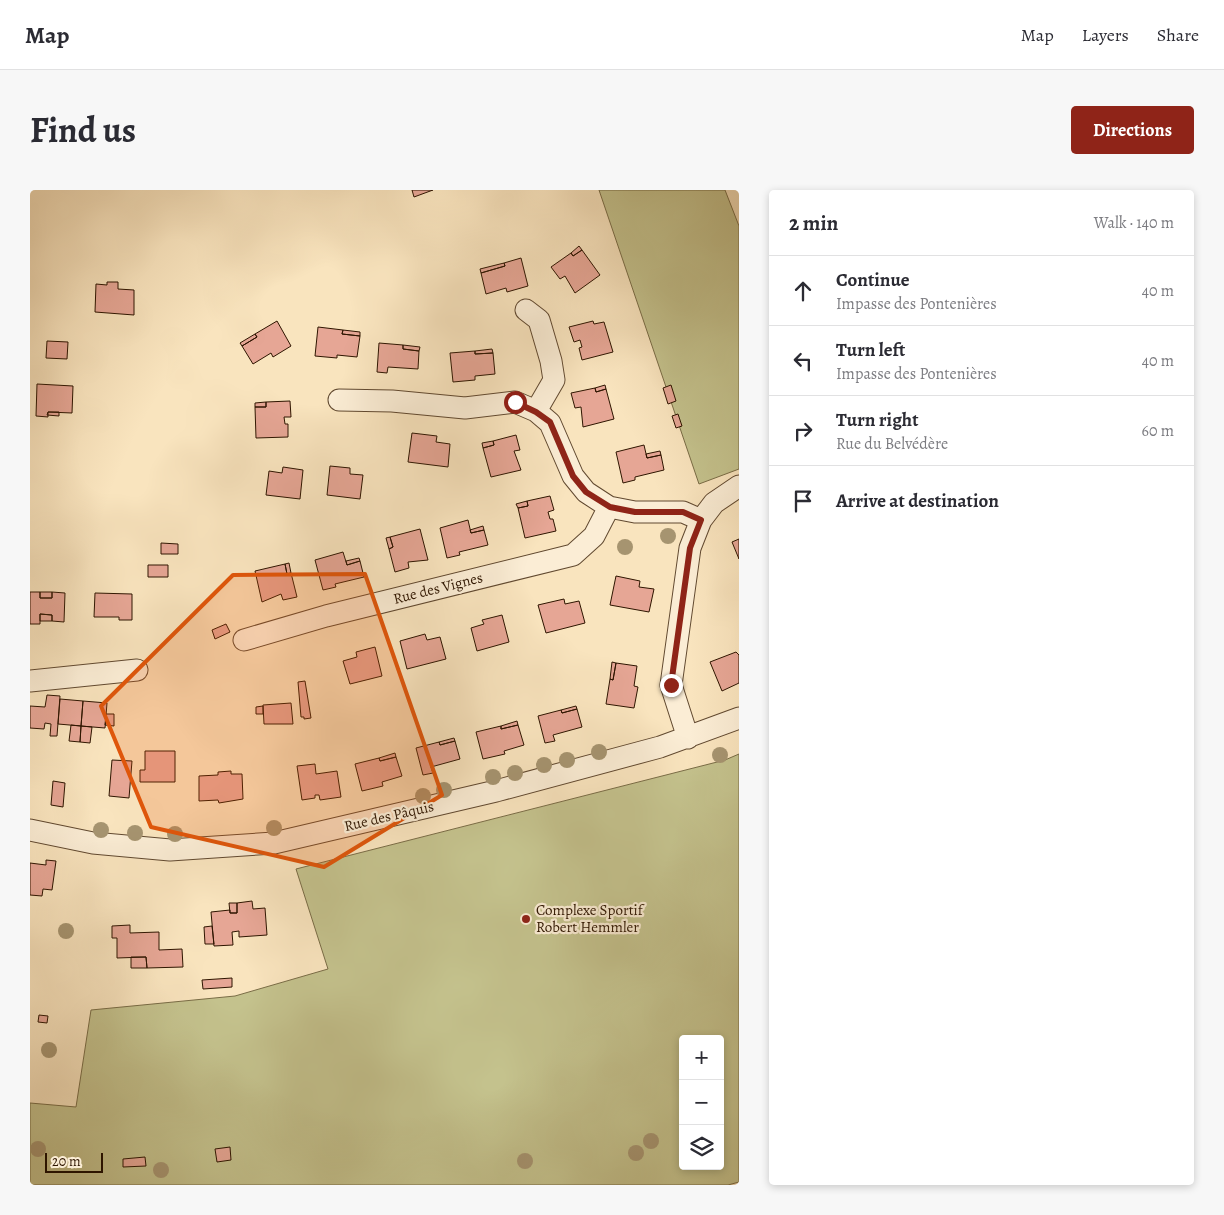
<!DOCTYPE html>
<html lang="en">
<head>
<meta charset="utf-8">
<style>
  body { margin:0; font-family:Alegreya,serif; background:#f7f7f7; color:#2b2b33 }
  .controls { position:absolute; right:15px; bottom:15px; display:grid; overflow:hidden; border-radius:5px; box-shadow:0 2px 8px #0003 }
  .controls button { width:45px; height:45px; display:grid; place-items:center; padding:0; border:0; border-bottom:1px solid #e1e1e2; background:#fff; color:#2b2b33; font:25px sans-serif }
  .scale { position:absolute; left:15px; bottom:12px; width:58px; box-sizing:border-box; padding-left:5px; border:2px solid #2e1500; border-top:0; font-size:14px; line-height:18px; white-space:nowrap; color:#2e1500; -webkit-text-stroke:4px #fbedd5; paint-order:stroke }
  .stop { position:absolute; width:15px; height:15px; margin:-11px; border:4px solid #8f2418; border-radius:50%; background:#fff }
  .stop.end { background:#8f2418; border-color:#fff; box-shadow:0 1px 5px #0008 }
  .list { margin:0; padding:0; list-style:none }
  h2 { display:flex; justify-content:space-between; align-items:center; height:65px; margin:0; padding:0 20px; font-size:21px }
  h2 small { font-size:16px; font-weight:400; color:#7c7c81 }
  .list li { display:grid; grid-template-columns:32px 1fr auto; gap:15px; align-items:center; box-sizing:border-box; height:70px; padding:0 20px; border-top:1px solid #e1e1e2 }
  .list b { display:block; font-size:19px; white-space:nowrap }
  .list p { margin:0; font-size:16px; white-space:nowrap; color:#7c7c81 }
  .list em { font-size:16px; font-style:normal; color:#7c7c81 }
  .icon { flex:none; width:28px; height:28px; fill:none; stroke:currentColor; stroke-width:2; stroke-linecap:round; stroke-linejoin:round }
  .map { position:relative; flex:none; width:709px; height:995px; overflow:hidden; border-radius:5px }
  header { display:flex; align-items:center; gap:30px; box-sizing:border-box; height:70px; padding:0 25px; background:#fff; border-bottom:1px solid #e1e1e2 }
  header strong { font-size:24px }
  nav { display:flex; gap:28px; margin-inline-start:auto; font-size:18px }
  .intro { display:flex; align-items:center; justify-content:space-between; box-sizing:border-box; height:120px; padding:0 30px }
  h1 { margin:0; font-size:35px }
  .button { padding:12px 22px; border-radius:5px; background:#8f2418; color:#fff; font-size:18px; font-weight:700 }
  main { display:flex; gap:30px; padding:0 30px }
  aside { flex:1; background:#fff; border-radius:5px; box-shadow:0 2px 8px #0003 }
  .map>svg:first-child { display:block }
</style>
</head>
<body>
<header>
<strong>Map</strong>
<nav><a>Map</a><a>Layers</a><a>Share</a></nav>
</header>
<div class="intro"><h1>Find us</h1><a class="button">Directions</a></div>
<main>
<div class="map">
<svg width="709" height="995" viewBox="0 0 709 995">
  <rect width="100%" height="100%" fill="#f9e4be"/>
  <filter id="stains"><feTurbulence type="fractalNoise" baseFrequency=".004" numOctaves="4"/><feColorMatrix values="0 0 0 0 .2 0 0 0 0 .09 0 0 0 0 .02 0 0 0 .5 -.17"/></filter>
  <radialGradient id="worn" r=".72"><stop offset=".6" stop-color="#630" stop-opacity="0"/><stop offset="1" stop-color="#630" stop-opacity=".3"/></radialGradient>
  <path fill="#c4c28d" stroke="#796c46" fill-rule="evenodd" d="M 569,0 L 695,0 L 709,36 L 709,279 L 669,294 Z
    M 709,564 L 709,992 L 698,995 L 0,995 L 0,913 L 46,917 L 61,820 L 205,806 L 298,779 L 266,679 L 695,570 ZM 653,849 L 690,849 L 690,976 L 653,976 Z"/>
  <path fill="#e6a695" stroke="#2e1500" d="M 382,0 L 403,0 L 384,7 Z
    M 549,56 L 552,60 L 543,66 L 541,63 Z
    M 552,60 L 570,85 L 545,103 L 535,86 L 530,89 L 521,77 L 541,63 L 543,66 Z
    M 491,68 L 498,96 L 477,102 L 476,98 L 456,104 L 451,83 L 475,76 L 474,73 Z
    M 474,73 L 475,76 L 451,83 L 450,79 Z
    M 77,92 L 88,92 L 88,99 L 104,100 L 104,125 L 65,122 L 66,94 L 77,95 Z
    M 247,131 L 261,156 L 243,167 L 241,163 L 223,174 L 212,156 L 227,147 L 225,144 Z
    M 563,131 L 564,134 L 574,132 L 583,162 L 552,170 L 549,158 L 552,157 L 550,150 L 544,152 L 539,137 Z
    M 288,137 L 313,140 L 312,144 L 330,146 L 327,167 L 307,165 L 307,168 L 285,166 Z
    M 313,140 L 330,142 L 330,146 L 312,144 Z
    M 225,144 L 227,147 L 212,156 L 210,153 Z
    M 17,151 L 38,152 L 37,169 L 16,168 Z
    M 349,153 L 373,155 L 373,159 L 389,161 L 388,179 L 358,177 L 357,183 L 347,182 Z
    M 373,155 L 390,157 L 389,161 L 373,159 Z
    M 462,159 L 463,163 L 445,164 L 445,161 Z
    M 445,161 L 445,164 L 463,163 L 465,184 L 445,186 L 445,190 L 423,192 L 420,163 Z
    M 7,194 L 43,196 L 42,223 L 18,222 L 18,227 L 6,226 Z
    M 575,195 L 576,199 L 566,202 L 565,198 Z
    M 641,195 L 646,211 L 638,214 L 633,198 Z
    M 565,198 L 566,202 L 576,199 L 584,229 L 553,237 L 551,217 L 545,218 L 541,203 Z
    M 260,211 L 261,227 L 254,227 L 255,234 L 258,234 L 258,247 L 226,248 L 225,217 L 236,217 L 236,212 Z
    M 236,212 L 236,217 L 225,217 L 225,213 Z
    M 18,222 L 29,222 L 29,226 L 17,225 Z
    M 648,224 L 652,236 L 646,238 L 642,226 Z
    M 382,243 L 407,246 L 406,252 L 420,254 L 418,277 L 378,272 Z
    M 486,245 L 490,260 L 484,261 L 491,280 L 461,287 L 453,258 L 464,255 L 463,251 Z
    M 463,251 L 464,255 L 453,258 L 452,253 Z
    M 614,255 L 617,268 L 631,265 L 634,280 L 605,287 L 605,290 L 593,293 L 586,262 Z
    M 630,261 L 631,265 L 617,268 L 616,264 Z
    M 300,276 L 320,278 L 320,284 L 333,285 L 330,309 L 297,305 Z
    M 253,277 L 273,280 L 270,309 L 236,305 L 239,281 L 252,283 Z
    M 520,306 L 524,320 L 518,322 L 520,329 L 523,329 L 526,341 L 495,348 L 488,318 L 498,316 L 497,311 Z
    M 497,311 L 498,316 L 488,318 L 486,314 Z
    M 438,330 L 441,343 L 454,340 L 458,355 L 429,362 L 430,365 L 417,368 L 410,338 Z
    M 453,336 L 454,340 L 441,343 L 440,340 Z
    M 390,339 L 398,370 L 378,372 L 379,378 L 365,382 L 359,359 L 363,357 L 360,347 Z
    M 360,347 L 363,357 L 359,359 L 356,348 Z
    M 709,349 L 709,369 L 702,352 Z
    M 131,353 L 148,354 L 148,364 L 131,364 Z
    M 313,362 L 317,375 L 330,371 L 334,387 L 305,394 L 306,397 L 293,400 L 285,370 Z
    M 329,368 L 330,371 L 317,375 L 316,371 Z
    M 259,373 L 261,383 L 257,384 L 255,374 Z
    M 255,374 L 257,384 L 261,383 L 267,407 L 253,410 L 251,404 L 232,412 L 225,381 Z
    M 118,375 L 138,375 L 138,387 L 118,387 Z
    M 586,386 L 610,391 L 609,397 L 624,399 L 619,422 L 580,415 Z
    M 0,402 L 10,402 L 10,408 L 22,408 L 22,402 L 35,403 L 34,432 L 22,431 L 22,425 L 10,424 L 10,434 L 0,434 Z
    M 10,402 L 22,402 L 22,408 L 10,408 Z
    M 65,403 L 102,404 L 102,430 L 89,430 L 89,427 L 64,427 Z
    M 534,409 L 535,414 L 549,411 L 555,433 L 516,443 L 508,415 Z
    M 10,424 L 22,425 L 22,431 L 10,431 Z
    M 472,425 L 479,452 L 447,461 L 441,438 L 454,434 L 452,430 Z
    M 196,434 L 200,442 L 185,449 L 182,440 Z
    M 395,444 L 397,450 L 410,447 L 416,469 L 377,479 L 370,451 Z
    M 345,457 L 352,486 L 320,494 L 313,471 L 327,467 L 326,462 Z
    M 706,462 L 709,465 L 709,493 L 692,501 L 680,472 Z
    M 582,472 L 586,473 L 583,490 L 580,489 Z
    M 586,473 L 607,476 L 604,496 L 608,497 L 604,518 L 576,514 L 580,489 L 583,490 Z
    M 275,491 L 281,528 L 274,529 L 274,527 L 271,527 L 268,492 Z
    M 17,505 L 30,506 L 27,546 L 20,546 L 21,534 L 15,533 L 14,539 L 0,538 L 0,516 L 15,517 Z
    M 30,509 L 53,511 L 51,536 L 28,534 Z
    M 53,511 L 77,513 L 75,538 L 51,536 Z
    M 261,513 L 263,534 L 234,534 L 233,515 Z
    M 233,516 L 233,524 L 226,524 L 226,517 Z
    M 546,516 L 547,519 L 532,523 L 531,520 Z
    M 547,519 L 552,537 L 523,545 L 525,551 L 515,553 L 508,526 L 531,520 L 532,523 Z
    M 76,524 L 84,524 L 84,536 L 75,535 Z
    M 487,531 L 488,535 L 471,539 L 471,536 Z
    M 41,535 L 51,536 L 50,552 L 39,551 Z
    M 488,535 L 494,555 L 474,561 L 475,564 L 453,569 L 446,542 L 471,536 L 471,539 Z
    M 51,536 L 62,537 L 60,553 L 50,552 Z
    M 424,548 L 425,551 L 410,555 L 409,552 Z
    M 425,551 L 430,569 L 401,577 L 403,583 L 393,585 L 386,558 L 409,552 L 410,555 Z
    M 115,561 L 145,561 L 145,592 L 110,592 L 110,580 L 115,580 Z
    M 365,563 L 366,567 L 350,571 L 349,568 Z
    M 366,567 L 372,586 L 352,592 L 353,596 L 332,601 L 325,574 L 349,568 L 350,571 Z
    M 82,570 L 102,571 L 99,608 L 79,606 Z
    M 285,574 L 286,584 L 307,581 L 311,607 L 290,610 L 289,605 L 285,605 L 285,608 L 272,610 L 267,576 Z
    M 201,581 L 201,584 L 212,584 L 213,609 L 189,613 L 188,610 L 169,611 L 169,586 L 188,585 L 188,582 Z
    M 23,591 L 35,593 L 33,617 L 21,615 Z
    M 16,670 L 26,671 L 22,700 L 13,699 L 12,706 L 0,705 L 0,673 L 16,675 Z
    M 222,711 L 223,719 L 235,718 L 237,745 L 209,747 L 209,741 L 202,742 L 203,755 L 184,756 L 181,722 L 200,720 L 200,723 L 207,723 L 207,713 Z
    M 199,713 L 207,713 L 207,723 L 200,723 Z
    M 100,735 L 100,743 L 129,742 L 129,760 L 152,759 L 153,777 L 117,778 L 116,767 L 87,768 L 87,748 L 82,748 L 82,736 Z
    M 182,736 L 184,754 L 175,754 L 174,737 Z
    M 101,767 L 116,767 L 117,778 L 101,778 Z
    M 202,788 L 202,797 L 173,799 L 172,790 Z
    M 9,825 L 18,826 L 17,833 L 8,832 Z
    M 200,957 L 201,970 L 187,972 L 185,959 Z
    M 115,967 L 116,976 L 93,977 L 93,969 Z"/>
  <g fill="none" stroke-linecap="round" stroke-linejoin="round">
    <defs>
      <path id="street" d="M 496,120 L 509,130 L 521,171 L 524,190 L 506,221
        M 309,210 L 362,211 L 435,218 L 485,212 L 506,221 L 520,233 L 543,286 L 556,302 L 579,317 L 605,322 L 653,322 L 671,330
        M 214,450 L 296,426 L 543,365 L 564,346 L 579,317
        M 0,491 L 107,480
        M 658,548 L 641,495 L 660,358 L 671,330 L 684,313 L 709,296
        M 0,640 L 63,653 L 140,660 L 244,653 L 466,601 L 630,557 L 709,528"/>
    </defs>
    <use href="#street" stroke="#614930" stroke-width="23"/>
    <use href="#street" stroke="#fbedd5" stroke-width="21"/>
  </g>
  <g fill="#a69470">
    <circle cx="638" cy="346" r="8"/>
    <circle cx="595" cy="357" r="8"/>
    <circle cx="569" cy="562" r="8"/>
    <circle cx="690" cy="565" r="8"/>
    <circle cx="537" cy="570" r="8"/>
    <circle cx="514" cy="575" r="8"/>
    <circle cx="485" cy="583" r="8"/>
    <circle cx="463" cy="587" r="8"/>
    <circle cx="414" cy="600" r="8"/>
    <circle cx="393" cy="606" r="8"/>
    <circle cx="244" cy="638" r="8"/>
    <circle cx="71" cy="640" r="8"/>
    <circle cx="105" cy="643" r="8"/>
    <circle cx="145" cy="644" r="8"/>
    <circle cx="36" cy="741" r="8"/>
    <circle cx="19" cy="860" r="8"/>
    <circle cx="621" cy="951" r="8"/>
    <circle cx="8" cy="959" r="8"/>
    <circle cx="606" cy="963" r="8"/>
    <circle cx="495" cy="971" r="8"/>
    <circle cx="131" cy="980" r="8"/>
  </g>
  <g fill="none" stroke-linecap="round" stroke-linejoin="round">
    <path stroke="#8f2418" stroke-width="6" d="M 485,212 L 506,222 L 520,232 L 543,286 L 556,302 L 580,317 L 605,322 L 653,322 L 671,330 L 660,358 L 641,495"/>
  </g>
  <path fill="#df560b" fill-opacity="0.2" stroke="#df560b" stroke-width="4" stroke-linejoin="round" d="M 335,384 L 412,605 L 294,677 L 121,637 L 71,516 L 203,385 Z"/>
  <circle fill="#8f2418" stroke="#fbedd5" stroke-width="2" cx="496" cy="729" r="5"/>
  <g text-anchor="middle" dominant-baseline="central" stroke-width="4.5" stroke-linejoin="round" paint-order="stroke">
    <g font-size="15" fill="#2e1500" stroke="#fbedd5">
      <text transform="translate(408 398) rotate(-14)">Rue des Vignes</text>
      <text transform="translate(359 626) rotate(-13)">Rue des Pâquis</text>
    </g>
    <g font-size="15" fill="#2e1500" stroke="#fbedd5" text-anchor="start">
      <text x="506" y="720">Complexe Sportif<tspan x="506" dy="17">Robert Hemmler</tspan></text>
    </g>
  </g>
  <rect width="100%" height="100%" filter="url(#stains)"/>
  <rect width="100%" height="100%" fill="url(#worn)"/>
</svg>
<div class="controls">
<button>+</button>
<button>−</button>
<button><svg class="icon" aria-label="layers" viewBox="0 0 24 24"><path d="M12 4l9 5-9 5-9-5zM3 14l9 5 9-5"/></svg></button>
</div>
<div class="scale">20 m</div>
<div class="stop" style="left:485px;top:212px"></div>
<div class="stop end" style="left:641px;top:495px"></div>
</div>
<aside>
<h2>2 min<small>Walk · 140 m</small></h2>
<ul class="list">
<li><svg class="icon" aria-label="ahead" viewBox="0 0 24 24"><path d="M12 20V5M6 11l6-6 6 6"/></svg><div><b>Continue</b><p>Impasse des Pontenières</p></div><em>40 m</em></li>
<li><svg class="icon" aria-label="left" viewBox="0 0 24 24"><path d="M17 20v-9H6M10 6l-5 5 5 5"/></svg><div><b>Turn left</b><p>Impasse des Pontenières</p></div><em>40 m</em></li>
<li><svg class="icon" aria-label="right" viewBox="0 0 24 24"><path d="M7 20v-9h11M14 6l5 5-5 5"/></svg><div><b>Turn right</b><p>Rue du Belvédère</p></div><em>60 m</em></li>
<li><svg class="icon" aria-label="arrive" viewBox="0 0 24 24"><path d="M6 21V4h12l-3 4 3 4H6"/></svg><div><b>Arrive at destination</b></div></li>
</ul>
</aside>
</main>
</body>
</html>
